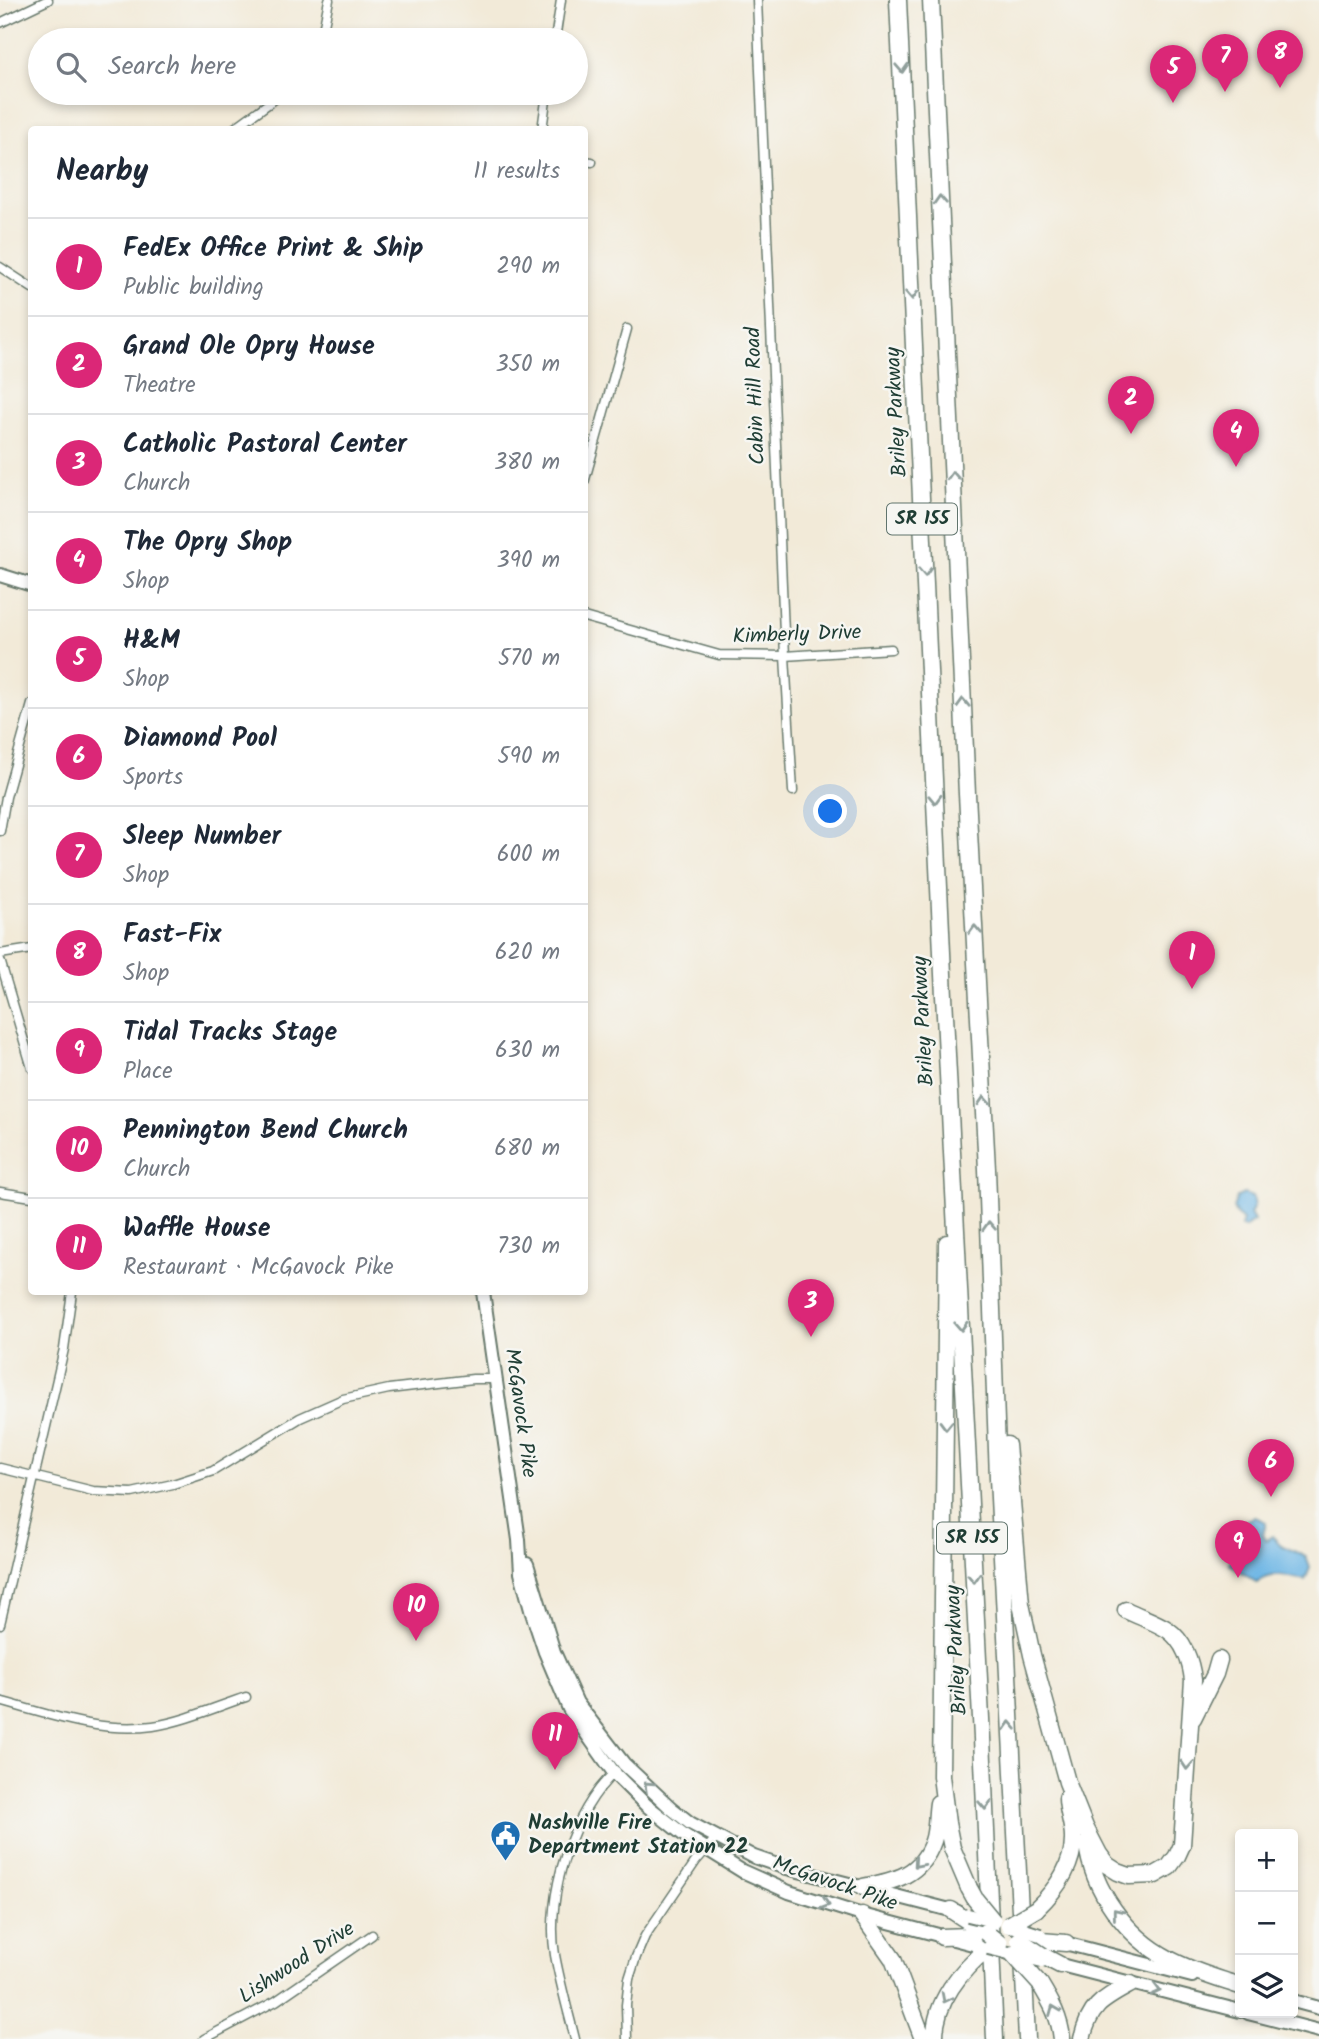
<!DOCTYPE html>
<html lang="en">
<head>
<meta charset="utf-8">
<style>
  body { margin:0; font-family:Kalam,sans-serif; background:#f6f6f7; color:#1f2937 }
  .controls { position:absolute; right:21px; bottom:21px; display:grid; overflow:hidden; border-radius:7px; box-shadow:0 4px 10px #0003 }
  .controls button { width:63px; height:63px; display:grid; place-items:center; padding:0; border:0; border-bottom:2px solid #e0e1e3; background:#fff; color:#1f2937; font:35px sans-serif }
  .you { position:absolute; left:831px; top:812px; width:24px; height:24px; margin:-18px; border:5px solid #fff; border-radius:50%; background:#1a73e8; box-shadow:0 0 0 10px #1a73e833 }
  .badge { display:grid; place-items:center; width:46px; height:46px; border-radius:50%; background:#db2777; color:#fff; font-size:23px; font-weight:700 }
  .pin { position:absolute; translate:-50% -58px; filter:drop-shadow(0 2px 4px #0008) }
  .pin::after { content:''; position:absolute; top:37px; width:24px; height:21px; background:inherit; clip-path:polygon(0 0,100% 0,50% 100%) }
  .list { margin:0; padding:0; list-style:none }
  h2 { display:flex; justify-content:space-between; align-items:center; height:91px; margin:0; padding:0 28px; font-size:30px }
  h2 small { font-size:23px; font-weight:400; color:#747a83 }
  .list li { display:grid; grid-template-columns:46px 1fr auto; gap:21px; align-items:center; box-sizing:border-box; height:98px; padding:0 28px; border-top:2px solid #e0e1e3 }
  .list b { display:block; font-size:26px; white-space:nowrap }
  .list p { margin:0; font-size:23px; white-space:nowrap; color:#747a83 }
  .list em { font-size:23px; font-style:normal; color:#747a83 }
  .icon { flex:none; width:38px; height:38px; fill:none; stroke:currentColor; stroke-width:2; stroke-linecap:round; stroke-linejoin:round }
  .map { position:relative; flex:none; width:1319px; height:2039px; overflow:hidden }
  .search { position:absolute; background:#fff; box-shadow:0 4px 10px #0003; left:28px; top:28px; width:560px; height:77px; display:flex; align-items:center; gap:18px; box-sizing:border-box; padding:0 24px; border-radius:38px; color:#747a83; font-size:26px }
  .panel { position:absolute; background:#fff; box-shadow:0 4px 10px #0003; left:28px; top:126px; width:560px; height:1169px; border-radius:7px }
  .map>svg:first-child { display:block }
</style>
</head>
<body>
<div class="map">
<svg width="1319" height="2039" viewBox="0 0 1319 2039">
  <rect width="100%" height="100%" fill="#f6f6f2"/>
  <filter id="ink" filterUnits="userSpaceOnUse"><feTurbulence type="fractalNoise" baseFrequency=".0143" numOctaves="2"/><feDisplacementMap in="SourceGraphic" scale="14" xChannelSelector="R" yChannelSelector="G"/><feConvolveMatrix kernelMatrix="1 2 1 2 8 2 1 2 1" color-interpolation-filters="sRGB"/></filter>
  <filter id="wash" filterUnits="userSpaceOnUse"><feTurbulence type="fractalNoise" baseFrequency=".00686" numOctaves="4" result="noise"/><feDisplacementMap in="SourceGraphic" scale="28" xChannelSelector="R" yChannelSelector="G"/><feGaussianBlur stdDeviation="1.57" result="paint"/><feColorMatrix in="noise" values="0 0 0 0 0 0 0 0 0 0 0 0 0 0 0 0 0 1.4 0 .05"/><feComposite in="paint" operator="in"/></filter>
  <g filter="url(#wash)">
    <rect width="100%" height="100%" fill="#f2ead8"/>
    <path fill="#6db6e5" stroke="#467a8c" stroke-width="2" d="M 1244,1194 L 1252,1197 C 1257,1205 1253,1207 1250,1214 L 1254,1221 L 1244,1228 L 1241,1226 L 1243,1220 L 1236,1214 L 1233,1208 L 1237,1197 Z
      M 1255,1517 L 1266,1522 L 1263,1535 L 1266,1540 L 1272,1536 L 1281,1545 L 1306,1557 L 1310,1568 L 1305,1580 C 1288,1577 1271,1571 1257,1583 L 1229,1563 C 1238,1547 1233,1542 1227,1527 Z"/>
  </g>
  <g filter="url(#ink)">
    <g fill="none" stroke-linecap="round" stroke-linejoin="round">
      <defs>
        <path id="street" d="M 757,0 L 785,656 L 793,791
          M 0,23 L 48,0
          M 319,40 L 323,30 L 329,0
          M 555,40 L 561,0
          M 232,130 L 283,93
          M 542,130 L 547,93
          M 584,161 L 592,162
          M 0,267 L 32,288
          M 584,483 L 627,329
          M 584,617 L 719,655 L 785,656 L 891,649
          M 0,831 L 6,797 L 32,704
          M 0,954 L 32,949
          M 0,960 L 32,1068
          M 0,1192 L 32,1197
          M 0,1468 L 93,1491 L 132,1493 L 173,1484 L 213,1471 L 300,1418 L 343,1399 L 389,1389 L 473,1379 L 495,1379
          M 0,1624 L 64,1349 L 72,1292
          M 0,1701 C 49,1715 101,1733 153,1726 C 185,1721 216,1707 246,1697
          M 204,2039 L 276,2001 L 372,1935
          M 575,2039 C 568,2011 560,1983 555,1955 C 545,1897 572,1810 616,1771
          M 627,2039 L 626,2005 L 629,1979 L 636,1957 L 645,1936 L 696,1861 L 717,1837"/>
        <path id="secondary" d="M 0,575 L 32,585
          M 483,1292 L 519,1540 L 521,1573 L 531,1610 L 545,1652 L 569,1709 L 614,1773 L 646,1805 L 684,1835 L 742,1871 L 789,1892 L 862,1915 L 988,1948
          M 527,1564 L 554,1652 L 577,1703 L 624,1764 L 671,1808 L 690,1823 L 754,1857 L 783,1867 L 958,1912
          M 1057,1941 L 1192,1976
          M 1053,1963 L 1240,2011
          M 1293,2001 L 1319,2008
          M 1248,2013 L 1319,2031"/>
        <path id="highway" d="M 898,0 L 944,996 L 982,1738 L 995,2039
          M 931,0 L 967,794 L 987,1169 L 998,1478 L 1021,1931
          M 947,1243 L 941,1776 L 947,1823 L 952,1848 L 969,1888
          M 1007,1445 L 1021,1604 L 1032,1655 L 1067,1782 L 1085,1827 L 1099,1854 L 1107,1865 L 1118,1872 L 1129,1876 L 1155,1875 L 1169,1867 L 1177,1856 L 1182,1845 L 1193,1680 C 1191,1662 1184,1641 1168,1630 C 1156,1622 1140,1617 1126,1610
          M 1193,1718 L 1215,1674 L 1219,1660
          M 1087,1843 C 1092,1890 1127,1937 1169,1959 C 1191,1971 1216,1978 1240,1986
          M 863,1887 C 894,1881 921,1876 933,1841 C 937,1830 936,1815 938,1803
          M 1036,1909 C 1056,1890 1074,1866 1073,1837 C 1073,1824 1067,1811 1067,1798
          M 951,1910 L 985,1932
          M 862,1915 L 893,1959 L 923,2039
          M 942,1937 L 969,1936 L 985,1932
          M 1041,1941 L 1066,1943
          M 1043,1956 L 1060,1965
          M 1023,1957 L 1027,2039
          M 1040,1984 C 1051,2002 1060,2018 1062,2039
          M 935,2039 C 934,2002 961,1970 988,1948
          M 1082,2039 C 1090,2005 1102,2000 1131,1984"/>
      </defs>
      <use href="#street" stroke="#697a6d" stroke-width="11"/>
      <use href="#secondary" stroke="#697a6d" stroke-width="16"/>
      <use href="#highway" stroke="#697a6d" stroke-width="19"/>
      <use href="#street" stroke="#fff" stroke-width="8"/>
      <use href="#secondary" stroke="#fff" stroke-width="12"/>
      <use href="#highway" stroke="#fff" stroke-width="16"/>
      <defs>
        <path id="secondary-bridge" d="M 968,1915 L 993,1921
          M 1009,1925 L 1040,1935
          M 988,1948 L 1042,1961"/>
        <path id="highway-bridge" d="M 969,1888 L 975,1899 L 993,1921
          M 1009,1925 L 1036,1909
          M 985,1932 L 1000,1944
          M 1019,1940 L 1043,1956
          M 1013,1954 L 1040,1984"/>
      </defs>
      <use href="#secondary-bridge" stroke="#697a6d" stroke-width="16" stroke-linecap="butt"/>
      <use href="#highway-bridge" stroke="#697a6d" stroke-width="19" stroke-linecap="butt"/>
      <use href="#secondary-bridge" stroke="#fff" stroke-width="12"/>
      <use href="#highway-bridge" stroke="#fff" stroke-width="16"/>
    </g>
    <defs><path id="oneway-chevron" d="M-2-3.5L2.5 0L-2 3.5" fill="none" stroke-width="1.6" stroke-linecap="round" stroke-linejoin="round" transform="scale(1.75)"/></defs>
    <g stroke="#8f9e9a">
      <use href="#oneway-chevron" transform="translate(902 68) rotate(87)"/>
      <use href="#oneway-chevron" transform="translate(940 200) rotate(-93)"/>
      <use href="#oneway-chevron" transform="translate(912 295) rotate(87)"/>
      <use href="#oneway-chevron" transform="translate(953 476) rotate(-93)"/>
      <use href="#oneway-chevron" transform="translate(925 572) rotate(87)"/>
      <use href="#oneway-chevron" transform="translate(963 703) rotate(-92)"/>
      <use href="#oneway-chevron" transform="translate(935 799) rotate(88)"/>
      <use href="#oneway-chevron" transform="translate(975 930) rotate(-93)"/>
      <use href="#oneway-chevron" transform="translate(984 1101) rotate(-93)"/>
      <use href="#oneway-chevron" transform="translate(989 1226) rotate(-93)"/>
      <use href="#oneway-chevron" transform="translate(961 1326) rotate(87)"/>
      <use href="#oneway-chevron" transform="translate(946 1425) rotate(91)"/>
      <use href="#oneway-chevron" transform="translate(974 1578) rotate(87)"/>
      <use href="#oneway-chevron" transform="translate(1010 1726) rotate(-93)"/>
      <use href="#oneway-chevron" transform="translate(1187 1765) rotate(94)"/>
      <use href="#oneway-chevron" transform="translate(648 1786) rotate(-137)"/>
      <use href="#oneway-chevron" transform="translate(985 1805) rotate(87)"/>
      <use href="#oneway-chevron" transform="translate(918 1863) rotate(131)"/>
      <use href="#oneway-chevron" transform="translate(825 1904) rotate(17)"/>
      <use href="#oneway-chevron" transform="translate(1117 1913) rotate(-129)"/>
      <use href="#oneway-chevron" transform="translate(1156 1990) rotate(14)"/>
      <use href="#oneway-chevron" transform="translate(946 1998) rotate(117)"/>
      <use href="#oneway-chevron" transform="translate(1054 2010) rotate(-112)"/>
    </g>
  </g>
  <defs>
    <symbol id="civic-pin" viewBox="-11 -11 22 30"><path d="M0 17L-7.5 6A9.5 9.5 0 1 1 7.5 6Z" fill="#1f6fb2" stroke="#f6f6f2"/><path d="M-.6-6.5H3V-4.5H.6V-3L4-1V1h2V6H-6V1h2V-1L-.6-3ZM-1.2 2.5V6h2.4V2.5Z" fill="#fff"/></symbol>
  </defs>
  <g fill-rule="evenodd">
    <use href="#civic-pin" x="488" y="1818" width="35" height="47"/>
  </g>
  <g text-anchor="middle" dominant-baseline="central" stroke-width="5" stroke-linejoin="round" paint-order="stroke">
    <g fill="#f6f6f2" stroke="#60746d" stroke-width="2">
      <rect x="887" y="503.5" width="70" height="31" rx="5"/>
      <rect x="937" y="1522.5" width="70" height="31" rx="5"/>
    </g>
    <g font-size="19" font-weight="bold" fill="#1f3d34">
      <text x="922" y="519">SR 155</text>
      <text x="972" y="1538">SR 155</text>
    </g>
    <g font-size="21" fill="#1f3d34" stroke="#f6f6f2">
      <text transform="translate(756 396) rotate(-92)">Cabin Hill Road</text>
      <text transform="translate(897 412) rotate(-93)">Briley Parkway</text>
      <text transform="translate(797 635) rotate(-2)">Kimberly Drive</text>
      <text transform="translate(924 1021) rotate(-93)">Briley Parkway</text>
      <text transform="translate(520 1413) rotate(82)">McGavock Pike</text>
      <text transform="translate(957 1650) rotate(-93)">Briley Parkway</text>
      <text transform="translate(835 1884) rotate(19)">McGavock Pike</text>
      <text transform="translate(297 1963) rotate(-33)">Lishwood Drive</text>
    </g>
    <g font-size="21" font-weight="bold" fill="#1f3d34" stroke="#f6f6f2" text-anchor="start">
      <text x="528" y="1823">Nashville Fire<tspan x="528" dy="24">Department Station 22</tspan></text>
    </g>
  </g>
</svg>
<div class="controls">
<button>+</button>
<button>−</button>
<button><svg class="icon" aria-label="layers" viewBox="0 0 24 24"><path d="M12 4l9 5-9 5-9-5zM3 14l9 5 9-5"/></svg></button>
</div>
<div class="you"></div>
<div class="pin badge" style="left:1192px;top:989px">1</div>
<div class="pin badge" style="left:1131px;top:434px">2</div>
<div class="pin badge" style="left:811px;top:1337px">3</div>
<div class="pin badge" style="left:1236px;top:467px">4</div>
<div class="pin badge" style="left:1173px;top:103px">5</div>
<div class="pin badge" style="left:1271px;top:1497px">6</div>
<div class="pin badge" style="left:1225px;top:92px">7</div>
<div class="pin badge" style="left:1280px;top:88px">8</div>
<div class="pin badge" style="left:1238px;top:1578px">9</div>
<div class="pin badge" style="left:416px;top:1641px">10</div>
<div class="pin badge" style="left:555px;top:1770px">11</div>
<div class="search"><svg class="icon" aria-label="search" viewBox="0 0 24 24"><circle cx="10" cy="10" r="6"/><path d="M15 15l6 6"/></svg>Search here</div>
<section class="panel">
<h2>Nearby<small>11 results</small></h2>
<ul class="list">
<li><span class="badge">1</span><div><b>FedEx Office Print &amp; Ship</b><p>Public building</p></div><em>290 m</em></li>
<li><span class="badge">2</span><div><b>Grand Ole Opry House</b><p>Theatre</p></div><em>350 m</em></li>
<li><span class="badge">3</span><div><b>Catholic Pastoral Center</b><p>Church</p></div><em>380 m</em></li>
<li><span class="badge">4</span><div><b>The Opry Shop</b><p>Shop</p></div><em>390 m</em></li>
<li><span class="badge">5</span><div><b>H&amp;M</b><p>Shop</p></div><em>570 m</em></li>
<li><span class="badge">6</span><div><b>Diamond Pool</b><p>Sports</p></div><em>590 m</em></li>
<li><span class="badge">7</span><div><b>Sleep Number</b><p>Shop</p></div><em>600 m</em></li>
<li><span class="badge">8</span><div><b>Fast-Fix</b><p>Shop</p></div><em>620 m</em></li>
<li><span class="badge">9</span><div><b>Tidal Tracks Stage</b><p>Place</p></div><em>630 m</em></li>
<li><span class="badge">10</span><div><b>Pennington Bend Church</b><p>Church</p></div><em>680 m</em></li>
<li><span class="badge">11</span><div><b>Waffle House</b><p>Restaurant · McGavock Pike</p></div><em>730 m</em></li>
</ul>
</section>
</div>
</body>
</html>
